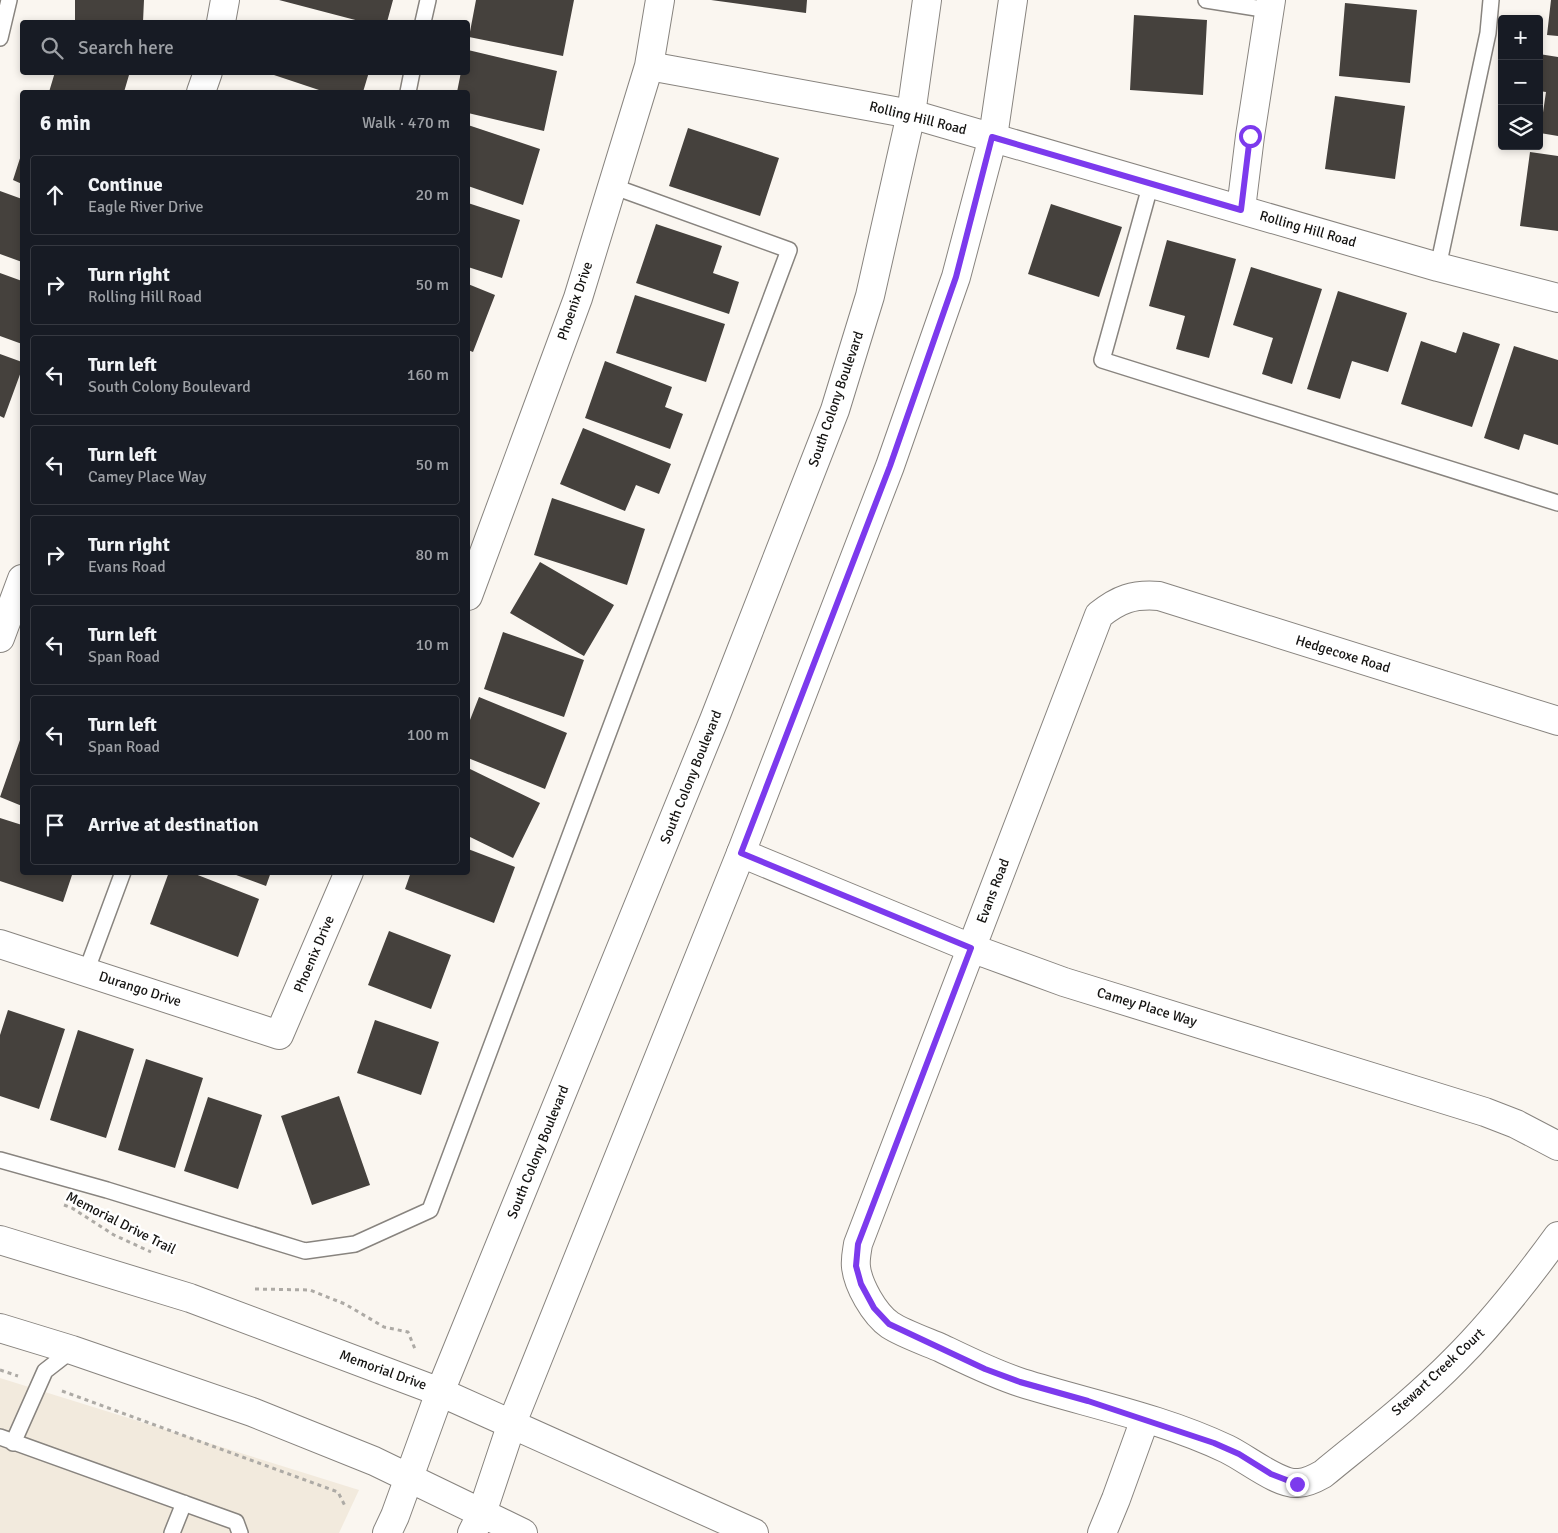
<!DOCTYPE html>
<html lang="en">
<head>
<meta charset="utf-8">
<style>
  body { margin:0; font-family:Signika,sans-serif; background:#242831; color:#f1f3f6 }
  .controls { position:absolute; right:15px; top:15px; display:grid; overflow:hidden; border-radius:5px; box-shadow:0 2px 8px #0003 }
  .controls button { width:45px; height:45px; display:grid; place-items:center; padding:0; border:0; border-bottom:1px solid #363941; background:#171b24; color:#f1f3f6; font:25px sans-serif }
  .stop { position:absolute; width:15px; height:15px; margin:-11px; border:4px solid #7c3aed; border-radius:50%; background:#fff }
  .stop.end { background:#7c3aed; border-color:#fff; box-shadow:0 1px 5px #0008 }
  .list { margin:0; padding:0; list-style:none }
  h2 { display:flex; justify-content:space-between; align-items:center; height:65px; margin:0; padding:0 20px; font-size:21px }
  h2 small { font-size:16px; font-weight:400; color:#9ea1a6 }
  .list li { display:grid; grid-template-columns:32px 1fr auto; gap:15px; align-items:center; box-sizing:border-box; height:80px; margin:0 10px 10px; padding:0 10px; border:1px solid #363941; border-radius:5px }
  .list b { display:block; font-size:19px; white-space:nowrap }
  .list p { margin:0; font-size:16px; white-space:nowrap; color:#9ea1a6 }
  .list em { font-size:16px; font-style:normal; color:#9ea1a6 }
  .icon { flex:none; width:28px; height:28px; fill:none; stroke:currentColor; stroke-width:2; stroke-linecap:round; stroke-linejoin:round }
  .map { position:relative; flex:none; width:1558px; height:1533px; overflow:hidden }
  .search { position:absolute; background:#171b24; box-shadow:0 2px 8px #0003; left:20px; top:20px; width:450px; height:55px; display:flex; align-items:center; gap:12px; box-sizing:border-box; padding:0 18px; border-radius:5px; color:#9ea1a6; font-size:19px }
  .panel { position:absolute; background:#171b24; box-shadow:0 2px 8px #0003; left:20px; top:90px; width:450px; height:785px; border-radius:5px }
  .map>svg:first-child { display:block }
</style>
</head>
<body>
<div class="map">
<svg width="1558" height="1533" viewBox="0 0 1558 1533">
  <rect width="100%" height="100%" fill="#faf6f0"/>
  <path fill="#f2eadd" d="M 0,1378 L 359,1490 L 339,1533 L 0,1533 Z"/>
  <path fill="#45413d" d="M 75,0 L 144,0 L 143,22 L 75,22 Z
    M 279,0 L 393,0 L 387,22 L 363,22 Z
    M 476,0 L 574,0 L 563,56 L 469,37 Z
    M 711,0 L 807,0 L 806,13 Z
    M 1551,0 L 1558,0 L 1558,36 L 1547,35 Z
    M 1345,3 L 1417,10 L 1410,83 L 1339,76 Z
    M 1134,15 L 1207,20 L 1203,95 L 1130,90 Z
    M 468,50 L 557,71 L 544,131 L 468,113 L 468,92 L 457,92 L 461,72 L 468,72 Z
    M 1539,54 L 1558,57 L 1558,136 L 1540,133 L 1546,92 L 1539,91 Z
    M 55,72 L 123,72 L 129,75 L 124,92 L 49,92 Z
    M 265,72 L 369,72 L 363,92 L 325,92 Z
    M 1335,96 L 1405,106 L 1395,179 L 1325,169 Z
    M 468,125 L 540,149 L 523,205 L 468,186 Z
    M 688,128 L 779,158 L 760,216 L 669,186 Z
    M 22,152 L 22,184 L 13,180 Z
    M 1530,152 L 1558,156 L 1558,231 L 1520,226 Z
    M 0,191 L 22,199 L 22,262 L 0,254 Z
    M 468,203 L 520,220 L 502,278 L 468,267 Z
    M 1051,204 L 1122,227 L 1099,297 L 1028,274 Z
    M 656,224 L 722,246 L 713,273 L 739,282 L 729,314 L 636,283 Z
    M 1167,240 L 1236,259 L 1209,358 L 1176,349 L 1185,316 L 1149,306 Z
    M 1251,267 L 1322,289 L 1292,384 L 1262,374 L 1273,338 L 1233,325 Z
    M 0,273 L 22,281 L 22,344 L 0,336 Z
    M 468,284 L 495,295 L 473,352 L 468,350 Z
    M 1338,291 L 1407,313 L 1388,372 L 1352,361 L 1340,399 L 1307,389 Z
    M 635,295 L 725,324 L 706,382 L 616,353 Z
    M 1463,332 L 1500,344 L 1472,427 L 1401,404 L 1421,341 L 1456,353 Z
    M 1514,346 L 1558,360 L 1558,445 L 1524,434 L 1519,450 L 1484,438 Z
    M 0,354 L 22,362 L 22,369 L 4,418 L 0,416 Z
    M 605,361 L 672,387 L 665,407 L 683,414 L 670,449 L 585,418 Z
    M 583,428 L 671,464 L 659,494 L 636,485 L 625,511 L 560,484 Z
    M 552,498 L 645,529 L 627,585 L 534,555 Z
    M 540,562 L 614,605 L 584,656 L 510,613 Z
    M 503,632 L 584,660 L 564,717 L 484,689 Z
    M 479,697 L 567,733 L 545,789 L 468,758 L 468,725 Z
    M 20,740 L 22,740 L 22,806 L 0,797 Z
    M 468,768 L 540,803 L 513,858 L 468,836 Z
    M 0,818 L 22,825 L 22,872 L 73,872 L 63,902 L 0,881 Z
    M 468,849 L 515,867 L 494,923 L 405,889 L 411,872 L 468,872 Z
    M 169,872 L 190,872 L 259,899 L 238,957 L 150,924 Z
    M 228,872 L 271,872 L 266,886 Z
    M 389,931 L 451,955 L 431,1009 L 368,985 Z
    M 8,1010 L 65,1029 L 39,1109 L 0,1096 L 0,1035 Z
    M 375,1020 L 439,1042 L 421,1095 L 357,1073 Z
    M 78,1030 L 134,1049 L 106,1138 L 50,1120 Z
    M 146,1059 L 203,1078 L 175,1168 L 118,1150 Z
    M 339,1096 L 370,1185 L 312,1205 L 281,1116 Z
    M 208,1097 L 262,1115 L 238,1189 L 184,1171 Z"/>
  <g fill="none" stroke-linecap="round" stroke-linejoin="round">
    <defs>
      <path id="lane" d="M 1206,0 L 1269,10
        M 423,22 L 428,0
        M 0,38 L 9,0
        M 408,92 L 412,72
        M 1151,183 L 1102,360 L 1558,503
        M 1438,267 L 1488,33 L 1491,0
        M 86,972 L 123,872
        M 0,1160 L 107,1190 L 305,1251 L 355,1244 L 430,1210 L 789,250 L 612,186
        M 0,1437 L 236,1522 L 240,1533
        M 13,1443 L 45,1371 L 72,1350
        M 172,1533 L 184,1503"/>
      <path id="street" d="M 221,22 L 225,0
        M 649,66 L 911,114 L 1438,267 L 1558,298
        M 201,92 L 208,72
        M 1241,209 L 1250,136 L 1271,0
        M 468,596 L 578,298 L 649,66 L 660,0
        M 0,638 L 22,579
        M 1558,721 L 1159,596 C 1133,594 1119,599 1099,615 L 858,1244 C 857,1251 855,1259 856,1267 C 858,1285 874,1314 890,1325 C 902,1333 927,1342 941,1348 C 968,1361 994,1374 1022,1383 C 1090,1404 1162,1418 1227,1449 C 1246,1458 1279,1485 1298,1483 C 1307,1483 1316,1478 1323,1474 C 1368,1437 1415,1401 1456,1359 C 1494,1321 1526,1280 1558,1236
        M 741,853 L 971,948 L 1064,982 L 1485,1112 L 1516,1124 L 1558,1146
        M 0,944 L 279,1035 L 349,872
        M 1102,1533 L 1116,1499 L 1145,1419"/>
      <path id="secondary" d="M 0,1240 L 190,1298 L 440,1392 L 754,1533
        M 0,1328 L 72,1350 L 252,1412 L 374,1461 L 523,1533
        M 387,1533 L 395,1516 L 440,1392 L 714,720 L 835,410 L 870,296 L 911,114 L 927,0
        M 472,1533 L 482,1513 L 512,1423 L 741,853 L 890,466 L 956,277 L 993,137 L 1013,0"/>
    </defs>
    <use href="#lane" stroke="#88847f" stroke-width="18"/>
    <use href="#street" stroke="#88847f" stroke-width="30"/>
    <use href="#secondary" stroke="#88847f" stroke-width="30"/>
    <path stroke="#adaaa5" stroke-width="3" stroke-dasharray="4 4" stroke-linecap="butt" d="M 64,1205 L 72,1208 L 114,1235 L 151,1252
      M 255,1289 L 310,1290 L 345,1304 L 384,1327 L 408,1332 L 415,1349
      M 0,1370 L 18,1376
      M 62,1391 L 338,1492 L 346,1508"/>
    <use href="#lane" stroke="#fff" stroke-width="15"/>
    <use href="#street" stroke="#fff" stroke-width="28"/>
    <use href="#secondary" stroke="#fff" stroke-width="28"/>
  </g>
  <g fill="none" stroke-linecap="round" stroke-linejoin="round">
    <path stroke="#7c3aed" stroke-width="6" d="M 1250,136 L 1241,210 L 992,137 L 956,277 L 890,466 L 741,853 L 971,948 L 858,1244 L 856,1266 L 861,1284 L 874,1308 L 889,1324 L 985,1369 L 1020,1382 L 1088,1401 L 1214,1443 L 1239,1454 L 1271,1474 L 1297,1484"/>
  </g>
  <g text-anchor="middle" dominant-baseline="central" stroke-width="5" stroke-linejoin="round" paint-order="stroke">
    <g font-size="14" fill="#151412" stroke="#fff">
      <text transform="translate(918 118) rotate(14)">Rolling Hill Road</text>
      <text transform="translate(1308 229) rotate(16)">Rolling Hill Road</text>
      <text transform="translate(575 301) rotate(-71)">Phoenix Drive</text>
      <text transform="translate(836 399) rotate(-71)">South Colony Boulevard</text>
      <text transform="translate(1343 654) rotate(17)">Hedgecoxe Road</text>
      <text transform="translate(691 777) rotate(-68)">South Colony Boulevard</text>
      <text transform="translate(993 891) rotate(-69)">Evans Road</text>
      <text transform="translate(314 954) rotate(-67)">Phoenix Drive</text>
      <text transform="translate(140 989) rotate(18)">Durango Drive</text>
      <text transform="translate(1147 1007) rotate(17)">Camey Place Way</text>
      <text transform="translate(538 1152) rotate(-68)">South Colony Boulevard</text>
      <text transform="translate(121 1223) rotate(27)">Memorial Drive Trail</text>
      <text transform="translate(383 1370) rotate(20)">Memorial Drive</text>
      <text transform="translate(1438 1372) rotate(-43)">Stewart Creek Court</text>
    </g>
  </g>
</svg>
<div class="controls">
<button>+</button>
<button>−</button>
<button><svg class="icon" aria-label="layers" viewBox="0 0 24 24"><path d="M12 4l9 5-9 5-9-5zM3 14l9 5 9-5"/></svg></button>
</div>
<div class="stop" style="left:1250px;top:136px"></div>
<div class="stop end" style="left:1297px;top:1484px"></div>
<div class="search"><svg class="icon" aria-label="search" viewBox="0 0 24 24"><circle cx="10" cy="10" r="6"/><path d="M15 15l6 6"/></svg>Search here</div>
<section class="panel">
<h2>6 min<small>Walk · 470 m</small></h2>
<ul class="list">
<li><svg class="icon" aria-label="ahead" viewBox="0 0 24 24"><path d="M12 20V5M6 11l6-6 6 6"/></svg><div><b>Continue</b><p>Eagle River Drive</p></div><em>20 m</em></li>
<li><svg class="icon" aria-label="right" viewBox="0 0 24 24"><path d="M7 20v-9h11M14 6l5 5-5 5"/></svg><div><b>Turn right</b><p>Rolling Hill Road</p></div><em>50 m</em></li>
<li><svg class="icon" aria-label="left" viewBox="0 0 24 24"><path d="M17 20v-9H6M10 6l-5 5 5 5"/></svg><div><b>Turn left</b><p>South Colony Boulevard</p></div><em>160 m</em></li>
<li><svg class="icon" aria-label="left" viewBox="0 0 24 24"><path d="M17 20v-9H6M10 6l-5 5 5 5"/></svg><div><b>Turn left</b><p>Camey Place Way</p></div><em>50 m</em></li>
<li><svg class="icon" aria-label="right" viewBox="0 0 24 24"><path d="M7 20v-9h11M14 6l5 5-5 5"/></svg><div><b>Turn right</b><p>Evans Road</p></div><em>80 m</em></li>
<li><svg class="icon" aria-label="left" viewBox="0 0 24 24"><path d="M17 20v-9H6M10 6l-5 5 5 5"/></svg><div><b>Turn left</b><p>Span Road</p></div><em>10 m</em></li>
<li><svg class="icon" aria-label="left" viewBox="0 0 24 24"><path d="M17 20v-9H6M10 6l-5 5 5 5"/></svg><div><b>Turn left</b><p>Span Road</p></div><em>100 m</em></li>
<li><svg class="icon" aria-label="arrive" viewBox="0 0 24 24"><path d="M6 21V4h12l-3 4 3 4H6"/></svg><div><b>Arrive at destination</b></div></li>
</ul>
</section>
</div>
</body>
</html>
